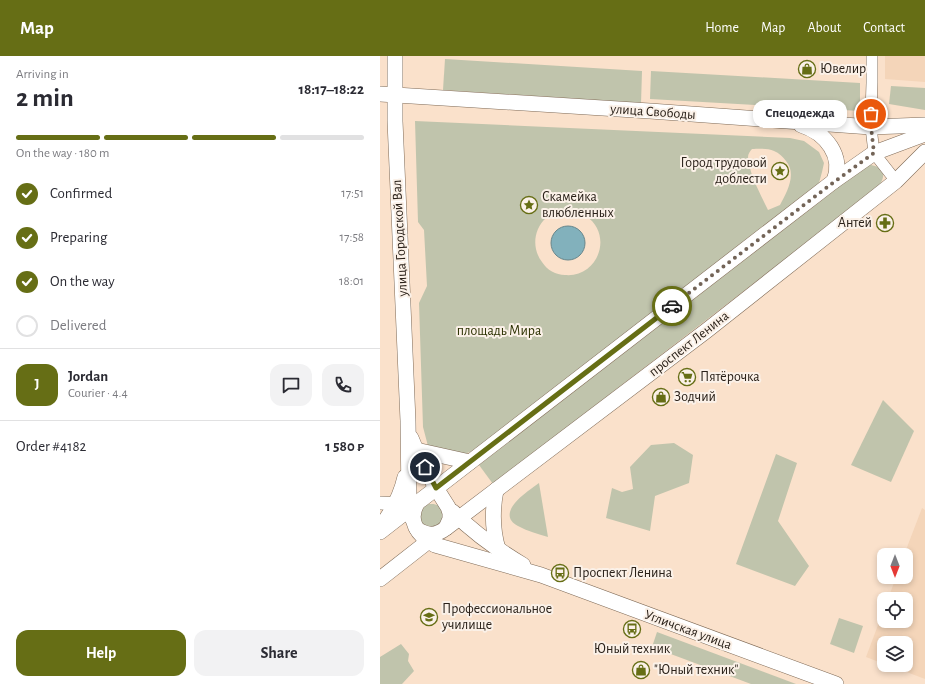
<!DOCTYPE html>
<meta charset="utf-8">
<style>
body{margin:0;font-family:"Alegreya Sans",sans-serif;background:#f2f2f3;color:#2b2b33;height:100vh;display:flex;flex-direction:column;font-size:15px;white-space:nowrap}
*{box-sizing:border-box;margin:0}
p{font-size:13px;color:#7c7c81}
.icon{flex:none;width:22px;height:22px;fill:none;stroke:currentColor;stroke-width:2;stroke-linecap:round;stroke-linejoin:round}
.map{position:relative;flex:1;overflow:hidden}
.drawer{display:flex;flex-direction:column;background:#fff;width:380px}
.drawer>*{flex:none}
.needle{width:26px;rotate:180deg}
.buttons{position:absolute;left:497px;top:492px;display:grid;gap:8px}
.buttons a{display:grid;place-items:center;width:36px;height:36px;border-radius:8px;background:#fff;box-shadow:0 2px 6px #0003;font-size:20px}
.pin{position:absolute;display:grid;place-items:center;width:34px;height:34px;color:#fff;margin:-17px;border:2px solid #fff;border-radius:50%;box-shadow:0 1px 4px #0007}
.courier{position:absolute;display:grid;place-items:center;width:40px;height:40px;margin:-20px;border:3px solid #666e15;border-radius:50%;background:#fff;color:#222;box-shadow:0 1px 5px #0007}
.bubble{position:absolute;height:28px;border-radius:12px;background:#fff;box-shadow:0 2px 6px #0003;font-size:13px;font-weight:700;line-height:28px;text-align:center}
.summary em{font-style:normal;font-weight:700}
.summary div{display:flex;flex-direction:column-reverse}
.summary{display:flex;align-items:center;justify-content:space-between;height:68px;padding:0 16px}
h1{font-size:26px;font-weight:700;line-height:30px}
.bar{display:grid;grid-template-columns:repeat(4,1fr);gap:6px 4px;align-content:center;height:48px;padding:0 16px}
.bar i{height:5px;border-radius:3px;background:#e1e1e2}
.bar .active{background:#666e15}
.bar p{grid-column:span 4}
.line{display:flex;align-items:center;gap:10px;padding:0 16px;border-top:1px solid #e1e1e2}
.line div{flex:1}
.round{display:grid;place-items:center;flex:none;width:42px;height:42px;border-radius:12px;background:#f2f2f3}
ol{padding:0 16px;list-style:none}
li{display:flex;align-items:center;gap:12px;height:44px}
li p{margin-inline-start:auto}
li .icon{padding:4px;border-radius:50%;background:#666e15;color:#fff;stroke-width:4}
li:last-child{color:#7c7c81}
li i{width:22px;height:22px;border:2px solid #e1e1e2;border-radius:50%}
.primary-button{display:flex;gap:8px;margin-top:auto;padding:8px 16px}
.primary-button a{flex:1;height:46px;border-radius:12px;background:#666e15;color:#fff;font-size:16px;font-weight:700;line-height:46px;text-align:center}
.primary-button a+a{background:#f2f2f3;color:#2b2b33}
header{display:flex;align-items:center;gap:24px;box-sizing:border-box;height:56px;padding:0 20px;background:#666e15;color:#fff}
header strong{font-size:19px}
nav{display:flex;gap:22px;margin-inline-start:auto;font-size:14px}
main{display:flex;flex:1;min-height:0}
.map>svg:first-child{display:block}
.built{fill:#f4d5b9}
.green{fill:#c0c4ac;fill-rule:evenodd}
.water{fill:#82b1bc;stroke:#68868b}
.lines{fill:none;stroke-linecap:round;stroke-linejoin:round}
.minor-casing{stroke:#7f6a56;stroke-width:12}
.tertiary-casing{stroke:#7f6a56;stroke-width:14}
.secondary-casing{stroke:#7f6a56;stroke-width:16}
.minor{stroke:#fff;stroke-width:11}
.tertiary{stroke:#fff;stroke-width:13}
.secondary{stroke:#fff;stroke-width:15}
.done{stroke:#736457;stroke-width:4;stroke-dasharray:0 7.2}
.route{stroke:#666e15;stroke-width:5}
.labels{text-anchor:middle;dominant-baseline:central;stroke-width:4;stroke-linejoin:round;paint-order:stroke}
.poi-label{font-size:14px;fill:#2a2119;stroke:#fbf1e8;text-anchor:start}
.street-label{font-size:14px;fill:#2a2119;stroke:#fbf1e8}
.park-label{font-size:14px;fill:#2d3203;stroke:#fbf1e8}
</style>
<header>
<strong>Map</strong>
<nav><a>Home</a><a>Map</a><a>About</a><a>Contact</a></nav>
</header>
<main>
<section class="drawer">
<div class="summary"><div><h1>2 min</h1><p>Arriving in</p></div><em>18:17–18:22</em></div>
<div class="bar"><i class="active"></i><i class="active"></i><i class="active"></i><i></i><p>On the way · 180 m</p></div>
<ol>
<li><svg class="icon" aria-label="check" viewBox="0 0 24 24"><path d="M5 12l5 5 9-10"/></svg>Confirmed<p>17:51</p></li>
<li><svg class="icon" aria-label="check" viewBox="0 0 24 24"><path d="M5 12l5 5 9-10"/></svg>Preparing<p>17:58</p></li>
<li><svg class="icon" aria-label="check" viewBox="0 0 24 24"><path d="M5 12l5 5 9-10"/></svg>On the way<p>18:01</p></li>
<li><i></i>Delivered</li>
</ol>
<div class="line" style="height:72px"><b class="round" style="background:#666e15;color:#fff">J</b><div><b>Jordan</b><p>Courier · 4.4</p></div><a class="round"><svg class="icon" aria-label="chat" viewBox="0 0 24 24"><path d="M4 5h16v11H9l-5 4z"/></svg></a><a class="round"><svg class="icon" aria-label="phone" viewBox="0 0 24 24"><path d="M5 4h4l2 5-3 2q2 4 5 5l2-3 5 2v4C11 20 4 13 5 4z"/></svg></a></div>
<div class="line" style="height:52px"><div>Order #4182</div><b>1 580 ₽</b></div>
<div class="primary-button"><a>Help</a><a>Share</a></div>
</section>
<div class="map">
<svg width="545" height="628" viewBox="0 0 545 628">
<rect width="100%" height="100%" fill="#fae1cb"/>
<g class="built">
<polygon points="505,0 545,0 545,26 505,23"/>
<polygon points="542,452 545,454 545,623 508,609 526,609 526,587 504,587 504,608 486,601 504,553 504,565 526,565 526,543 508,543 516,521 526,521 526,499 524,499"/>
</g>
<g class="green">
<polygon points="65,3 262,15 261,47 63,34"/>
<polygon points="271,15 480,27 480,55 270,43"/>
<polygon points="511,30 545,32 545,54 509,48"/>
<path d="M35,65L410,82L424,85L439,96L444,107L442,116L439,127L93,395L81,399L48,390L43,371L39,247L47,230L44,174L38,166ZM372,93C378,93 388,92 394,95C399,97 403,101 406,105C417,118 407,136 400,149L388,154C381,139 369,118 368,101C368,98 370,95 372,93ZM186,154C193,155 200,156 206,160C234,179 218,222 185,219C176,219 167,214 162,206C152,193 153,174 166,162C172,157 179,156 186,154Z"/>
<path d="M491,109C508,112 505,124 495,134L113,428L99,409L486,110Z"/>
<polygon points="503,344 534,375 511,426 471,409"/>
<polygon points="294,387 313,399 309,427 275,440 270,475 226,462 232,432 242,436 253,433 250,411 271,389"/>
<polygon points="396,398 417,407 398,465 429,510 415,530 356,508"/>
<path d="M159,427L168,481C158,478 147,475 138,470C114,457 148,435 159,427Z"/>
<path d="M49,448C61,447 62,453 64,463L54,473L42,469L39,457L45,450Z"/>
<polygon points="459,562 483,570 474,597 450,588"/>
<polygon points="277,576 416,628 371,628 272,591"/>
<polygon points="21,588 29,598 28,605 34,615 22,628 0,628 0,601"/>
</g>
<circle class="water" cx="188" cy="187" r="17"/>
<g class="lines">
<g class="minor-casing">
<polyline id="minor" points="492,0 492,27 491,58 491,71 494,97 516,125"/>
</g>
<g class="tertiary-casing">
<polyline id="tertiary" points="0,447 25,448"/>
</g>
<g class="secondary-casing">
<g id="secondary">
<polyline points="15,0 15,65 28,365 29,443 32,462"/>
<polyline points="0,38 270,55 491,71 545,69"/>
<path d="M421,69C446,77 464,100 454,125"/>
<polyline points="31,382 36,394 56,432 68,451 70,457 70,463 66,472"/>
<polyline points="36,394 90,406"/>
<path d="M116,434C112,455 112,473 118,493"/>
<polyline points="41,444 454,125 494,97 545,78"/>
<path d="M38,446C26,464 38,480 55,489L161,519L456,628"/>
<path d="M73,456C93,476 118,494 143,509"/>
<path d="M1,470C12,456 21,439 25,421"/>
<path d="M37,473C47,480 56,480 66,472L326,275L516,125L545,96"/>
<polyline points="0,476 36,448"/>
<polyline points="0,523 55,480"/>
</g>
</g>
<use href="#minor" class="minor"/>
<use href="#tertiary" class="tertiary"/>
<use href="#secondary" class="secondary"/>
</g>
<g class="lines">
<polyline class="done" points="292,250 454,126 494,97 491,71 491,58"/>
<polyline class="route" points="45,411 56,432 292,250"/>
</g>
<defs>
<g id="shop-ring" transform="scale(0.9)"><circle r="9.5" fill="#fbf1e8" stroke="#666e15" stroke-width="1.5"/><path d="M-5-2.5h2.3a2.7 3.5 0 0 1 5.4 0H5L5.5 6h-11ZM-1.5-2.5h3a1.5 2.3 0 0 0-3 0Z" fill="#666e15"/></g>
<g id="sight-ring" transform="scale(0.9)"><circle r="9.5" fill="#fbf1e8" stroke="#666e15" stroke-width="1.5"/><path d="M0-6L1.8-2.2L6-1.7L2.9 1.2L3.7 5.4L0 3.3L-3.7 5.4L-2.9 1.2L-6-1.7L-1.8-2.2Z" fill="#666e15"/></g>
<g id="pharmacy-ring" transform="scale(0.9)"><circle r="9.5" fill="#fbf1e8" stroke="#666e15" stroke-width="1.5"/><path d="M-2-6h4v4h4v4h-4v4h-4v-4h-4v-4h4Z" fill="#666e15"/></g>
<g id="supermarket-ring" transform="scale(0.9)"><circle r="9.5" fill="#fbf1e8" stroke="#666e15" stroke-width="1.5"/><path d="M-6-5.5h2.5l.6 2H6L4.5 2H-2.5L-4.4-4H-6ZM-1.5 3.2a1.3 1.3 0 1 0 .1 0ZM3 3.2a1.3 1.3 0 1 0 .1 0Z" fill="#666e15"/></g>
<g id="bus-ring" transform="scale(0.9)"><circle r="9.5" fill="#fbf1e8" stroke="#666e15" stroke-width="1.5"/><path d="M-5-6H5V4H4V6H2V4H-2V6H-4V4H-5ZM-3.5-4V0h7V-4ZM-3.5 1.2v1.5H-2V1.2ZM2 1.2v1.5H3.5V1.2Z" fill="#666e15"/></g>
<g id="university-ring" transform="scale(0.9)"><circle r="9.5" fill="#fbf1e8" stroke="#666e15" stroke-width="1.5"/><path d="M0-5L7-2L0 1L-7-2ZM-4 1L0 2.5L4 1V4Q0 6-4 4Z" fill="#666e15"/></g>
</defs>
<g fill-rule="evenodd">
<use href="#shop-ring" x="427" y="13"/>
<use href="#sight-ring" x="400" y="115"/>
<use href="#sight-ring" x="149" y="149"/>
<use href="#pharmacy-ring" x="505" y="167"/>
<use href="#supermarket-ring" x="307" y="321"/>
<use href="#shop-ring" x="281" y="341"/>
<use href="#bus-ring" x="180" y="517"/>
<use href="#university-ring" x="49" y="561"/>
<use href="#bus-ring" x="252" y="573"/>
<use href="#shop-ring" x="261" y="614"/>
</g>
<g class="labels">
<g class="poi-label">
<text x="440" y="13">Ювелир</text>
<text x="387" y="107" text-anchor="end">Город трудовой<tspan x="387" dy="16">доблести</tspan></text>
<text x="162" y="141">Скамейка<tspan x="162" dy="16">влюбленных</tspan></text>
<text x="492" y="167" text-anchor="end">Антей</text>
<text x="320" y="321">Пятёрочка</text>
<text x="294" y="341">Зодчий</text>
<text x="193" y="517">Проспект Ленина</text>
<text x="62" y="553">Профессиональное<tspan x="62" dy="16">училище</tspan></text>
<text x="252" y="593" text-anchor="middle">Юный техник</text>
<text x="274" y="614">"Юный техник"</text>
</g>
<g class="street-label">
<text transform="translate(273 56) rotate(4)">улица Свободы</text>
<text transform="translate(20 182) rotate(-93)">улица Городской Вал</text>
<text transform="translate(309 288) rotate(-38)">проспект Ленина</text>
<text transform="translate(308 574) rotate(20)">Угличская улица</text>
</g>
<g class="park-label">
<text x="119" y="275">площадь Мира</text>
</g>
</g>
</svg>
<div class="buttons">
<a><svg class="needle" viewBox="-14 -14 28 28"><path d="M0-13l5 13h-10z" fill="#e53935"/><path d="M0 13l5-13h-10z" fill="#7c7c81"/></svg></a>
<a><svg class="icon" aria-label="locate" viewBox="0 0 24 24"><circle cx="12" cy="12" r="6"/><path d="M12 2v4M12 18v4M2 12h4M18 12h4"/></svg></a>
<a><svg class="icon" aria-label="layers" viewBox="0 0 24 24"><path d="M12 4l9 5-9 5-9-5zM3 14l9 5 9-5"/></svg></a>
</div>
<div class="pin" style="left:491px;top:58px;background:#ea580c"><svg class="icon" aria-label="bag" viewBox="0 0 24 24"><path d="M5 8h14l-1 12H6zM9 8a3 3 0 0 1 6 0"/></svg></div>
<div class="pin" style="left:45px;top:411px;background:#1f2937"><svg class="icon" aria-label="home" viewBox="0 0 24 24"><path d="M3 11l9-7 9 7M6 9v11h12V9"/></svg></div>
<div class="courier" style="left:292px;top:250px"><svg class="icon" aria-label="car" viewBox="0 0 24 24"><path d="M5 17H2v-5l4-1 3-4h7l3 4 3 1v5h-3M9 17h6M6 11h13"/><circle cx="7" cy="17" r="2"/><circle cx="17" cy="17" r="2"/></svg></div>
<div class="bubble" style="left:373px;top:44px;width:94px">Спецодежда</div>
</div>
</main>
